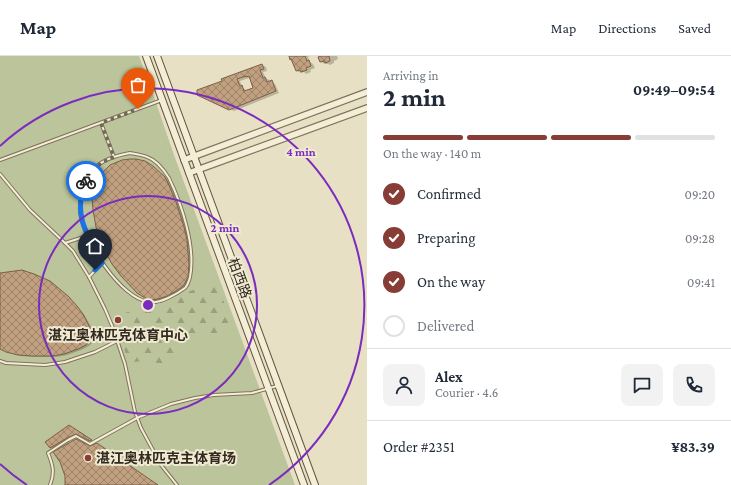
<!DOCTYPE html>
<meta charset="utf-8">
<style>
body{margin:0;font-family:"Crimson Pro","Noto Sans SC",serif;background:#f2f2f3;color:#1f2937;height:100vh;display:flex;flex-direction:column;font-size:15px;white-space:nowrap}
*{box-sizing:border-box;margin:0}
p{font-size:13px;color:#747a83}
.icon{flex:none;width:22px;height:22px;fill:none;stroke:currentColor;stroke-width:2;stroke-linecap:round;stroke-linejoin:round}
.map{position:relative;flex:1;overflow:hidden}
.panel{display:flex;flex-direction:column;background:#fff;width:364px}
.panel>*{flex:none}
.pin{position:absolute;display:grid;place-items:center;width:34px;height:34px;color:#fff;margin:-41px -17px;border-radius:50% 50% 50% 0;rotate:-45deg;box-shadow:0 0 4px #0007}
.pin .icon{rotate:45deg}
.courier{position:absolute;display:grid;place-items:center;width:40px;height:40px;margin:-20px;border:3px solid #1a73e8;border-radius:50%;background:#fff;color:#222;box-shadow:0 1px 5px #0007}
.head em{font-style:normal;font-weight:700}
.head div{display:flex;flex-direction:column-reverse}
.head{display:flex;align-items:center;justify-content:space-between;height:68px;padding:0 16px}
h1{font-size:26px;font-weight:700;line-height:30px}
.bar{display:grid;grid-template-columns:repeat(4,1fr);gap:6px 4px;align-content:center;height:48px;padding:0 16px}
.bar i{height:5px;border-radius:3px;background:#e0e1e3}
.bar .active{background:#873c35}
.bar p{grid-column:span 4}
.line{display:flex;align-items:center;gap:10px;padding:0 16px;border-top:1px solid #e0e1e3}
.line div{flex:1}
.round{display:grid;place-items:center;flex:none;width:42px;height:42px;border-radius:8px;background:#f2f2f3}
ol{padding:0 16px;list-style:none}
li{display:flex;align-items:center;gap:12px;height:44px}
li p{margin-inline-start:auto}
li .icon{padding:4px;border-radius:50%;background:#873c35;color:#fff;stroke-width:4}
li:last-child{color:#747a83}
li i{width:22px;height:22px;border:2px solid #e0e1e3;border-radius:50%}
header{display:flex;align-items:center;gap:24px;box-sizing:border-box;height:56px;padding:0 20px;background:#fff;border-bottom:1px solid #e0e1e3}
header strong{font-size:19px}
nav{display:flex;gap:22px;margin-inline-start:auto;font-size:14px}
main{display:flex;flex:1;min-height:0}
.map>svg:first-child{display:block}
.green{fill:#bbc49a}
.forest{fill:url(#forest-firs)}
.shadow{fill:#0003;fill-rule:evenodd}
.building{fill:url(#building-cross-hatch);stroke:#7c6046;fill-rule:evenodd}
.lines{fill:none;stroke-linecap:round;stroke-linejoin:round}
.service-casing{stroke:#80735d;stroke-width:4}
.tertiary-casing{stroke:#80735d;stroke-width:8}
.secondary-casing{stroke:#625440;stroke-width:8}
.service{stroke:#f4eed6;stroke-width:2}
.tertiary{stroke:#f4eed6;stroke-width:5.5}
.secondary{stroke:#f4eed6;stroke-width:6}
.done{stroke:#726a59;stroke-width:4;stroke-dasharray:0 7.2}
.route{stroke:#1a73e8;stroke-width:5}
.ring{fill:none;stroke:#7b2cbf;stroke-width:2}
.poi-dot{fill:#873c35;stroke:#f0ead3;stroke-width:1.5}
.labels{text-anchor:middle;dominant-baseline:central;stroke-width:4;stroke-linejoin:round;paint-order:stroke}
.street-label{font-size:14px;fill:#322a1f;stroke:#f0ead3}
.poi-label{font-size:14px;font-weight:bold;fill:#322a1f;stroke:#f0ead3}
.centre{fill:#7b2cbf;stroke:#f0ead3;stroke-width:2}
.ring-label{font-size:12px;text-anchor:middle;font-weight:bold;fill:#7b2cbf;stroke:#f0ead3;stroke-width:4;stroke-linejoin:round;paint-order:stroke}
</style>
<header>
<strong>Map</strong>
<nav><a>Map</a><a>Directions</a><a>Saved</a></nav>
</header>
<main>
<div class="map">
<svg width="367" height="429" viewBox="0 0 367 429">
<defs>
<pattern id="forest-firs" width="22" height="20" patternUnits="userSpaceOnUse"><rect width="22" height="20" fill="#bbc49a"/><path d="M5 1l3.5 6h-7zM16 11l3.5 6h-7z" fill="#999f7d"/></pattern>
<pattern id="building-cross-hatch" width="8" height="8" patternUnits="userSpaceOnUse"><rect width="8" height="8" fill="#c1a07f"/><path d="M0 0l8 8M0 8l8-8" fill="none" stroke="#9d8367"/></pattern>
</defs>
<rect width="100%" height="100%" fill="#e8e0c4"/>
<polygon class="green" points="0,0 139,0 150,29 174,99 295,429 0,429"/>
<path class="forest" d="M217,226L234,275C219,284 203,277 191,284C179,291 177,307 160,309C155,310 150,307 145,306C140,305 135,306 129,307L113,261Z"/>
<g class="shadow">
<polygon points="290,0 310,0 308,1 310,6 313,8 315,12 310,14 311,16 306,18 304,16 301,17 297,15"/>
<polygon points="319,0 337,0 338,3 334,5 334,7 330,9 328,8 325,8 321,6"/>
<path d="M262,9L266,11L267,15L263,16L266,22L269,24L270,26H272L275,28L279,37L234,55L202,40ZM249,22L251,23L254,32L246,35L245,33L242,31L240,25Z"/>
<polygon points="156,113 168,124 171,129 179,148 187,173 191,199 191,211 187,231 166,243 157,245 149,243"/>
<polygon points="0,218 53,228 71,243 85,260 93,274 94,281 93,286 89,290 81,294 67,299 56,301 37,301 21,300 10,297 0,292"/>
<polygon points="70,371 94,386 81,379 79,379 70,383 54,393 51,392 47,386"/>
</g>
<g class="building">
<polygon points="289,0 305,0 307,5 309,4 311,10 306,12 307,14 301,16 300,14 296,15 291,3 290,4"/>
<polygon points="320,0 329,0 330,5 325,7 324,5 320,6 318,1"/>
<path d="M262,8L264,13L260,14L263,22L265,21L267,26L272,24L276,35L229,54L197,39V34L222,25L221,23ZM246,20V21L249,20L253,32L244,35L242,29L240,30L237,23Z"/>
<polygon points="130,103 136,103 145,105 153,110 165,121 168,127 176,146 184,171 187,184 189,209 188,221 185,227 183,230 176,235 167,240 158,243 149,244 145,242 137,237 121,220 112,208 104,194 96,171 93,154 92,142 94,130 100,119 110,109 122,104"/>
<polygon points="22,214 34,218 50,225 68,240 77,250 83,258 90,272 91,279 90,284 86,289 78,293 64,298 52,300 33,300 18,299 6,296 0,293 0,217"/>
<polygon points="69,369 92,384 90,385 76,378 67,382 50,392 45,386"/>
<polygon points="76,383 90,390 97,387 158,429 65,429 65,420 60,406 53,396"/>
</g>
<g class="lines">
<g class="service-casing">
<g id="service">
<polyline points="101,67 114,101"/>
<path d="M130,97C141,99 150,100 158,108C162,112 166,117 169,122C182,149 196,191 190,221C189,225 188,229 185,232C177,238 160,248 149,246C120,242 83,184 80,156C79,141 84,123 95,112C103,103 119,99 130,97Z"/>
<polyline points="0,104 162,44"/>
<polyline points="0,118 30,154 65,187 73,195 89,221 105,253 113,272 125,308 135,356 141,372 161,409 177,429"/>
<polyline points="65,187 87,180"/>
<polyline points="89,221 102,207"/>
<polyline points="0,305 6,307 45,309 65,306 95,296 117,285"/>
<path d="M50,429C55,417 53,409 48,397L68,384L76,380L90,388L137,362L171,348L195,342L214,339L252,337L277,330"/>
</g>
</g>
<g class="tertiary-casing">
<g id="tertiary">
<polyline points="184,104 367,36"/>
<polyline points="189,117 367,52"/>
</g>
</g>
<g class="secondary-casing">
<g id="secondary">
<polyline points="146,0 304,429"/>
<polyline points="157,0 315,429"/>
</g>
</g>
<use href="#service" class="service"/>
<use href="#tertiary" class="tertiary"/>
<use href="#secondary" class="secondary"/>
</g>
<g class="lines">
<path class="done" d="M86,125C92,112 101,106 114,101L101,67L138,53"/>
<path class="route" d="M86,125C72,157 87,179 102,207L95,214"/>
</g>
<g class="ring">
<circle cx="148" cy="249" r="109"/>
<path d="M27 429A217 217 0 0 1 0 408M0 90A217 217 0 1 1 269 429"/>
</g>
<g class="poi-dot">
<circle cx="118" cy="264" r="4"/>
<circle cx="88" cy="402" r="4"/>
</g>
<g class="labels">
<g class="street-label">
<text transform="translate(240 222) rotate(70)">柏西路</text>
</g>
<g class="poi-label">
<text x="118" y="279">湛江奥林匹克体育中心</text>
<text x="96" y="402" text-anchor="start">湛江奥林匹克主体育场</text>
</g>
</g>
<circle cx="148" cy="249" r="6" class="centre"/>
<g class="ring-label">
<text x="301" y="100">4 min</text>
<text x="225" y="176">2 min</text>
</g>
</svg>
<div class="pin" style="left:138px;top:53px;background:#ea580c"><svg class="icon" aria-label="bag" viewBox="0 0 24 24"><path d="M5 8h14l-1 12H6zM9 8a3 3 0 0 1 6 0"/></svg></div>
<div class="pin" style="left:95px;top:214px;background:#1f2937"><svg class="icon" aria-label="home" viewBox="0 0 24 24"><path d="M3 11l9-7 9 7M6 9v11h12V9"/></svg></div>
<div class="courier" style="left:86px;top:125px"><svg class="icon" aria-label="bike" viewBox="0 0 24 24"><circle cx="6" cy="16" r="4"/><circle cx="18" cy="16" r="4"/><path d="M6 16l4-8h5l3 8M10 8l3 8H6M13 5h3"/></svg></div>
</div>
<section class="panel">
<div class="head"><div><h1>2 min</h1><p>Arriving in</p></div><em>09:49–09:54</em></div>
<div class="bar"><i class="active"></i><i class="active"></i><i class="active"></i><i></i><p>On the way · 140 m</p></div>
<ol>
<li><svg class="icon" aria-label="check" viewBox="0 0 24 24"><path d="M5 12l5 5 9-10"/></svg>Confirmed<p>09:20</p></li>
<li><svg class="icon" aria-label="check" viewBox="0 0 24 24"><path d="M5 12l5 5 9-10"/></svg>Preparing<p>09:28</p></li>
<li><svg class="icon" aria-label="check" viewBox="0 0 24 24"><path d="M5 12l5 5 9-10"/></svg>On the way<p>09:41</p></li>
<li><i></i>Delivered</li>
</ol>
<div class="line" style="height:72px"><a class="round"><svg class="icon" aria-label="person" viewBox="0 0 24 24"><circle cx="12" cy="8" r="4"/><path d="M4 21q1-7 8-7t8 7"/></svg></a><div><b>Alex</b><p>Courier · 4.6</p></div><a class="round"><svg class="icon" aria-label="chat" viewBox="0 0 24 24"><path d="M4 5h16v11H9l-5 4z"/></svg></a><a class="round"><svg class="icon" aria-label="phone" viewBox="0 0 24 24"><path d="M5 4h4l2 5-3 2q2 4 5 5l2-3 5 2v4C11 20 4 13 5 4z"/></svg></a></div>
<div class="line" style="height:52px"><div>Order #2351</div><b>¥83.39</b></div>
</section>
</main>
